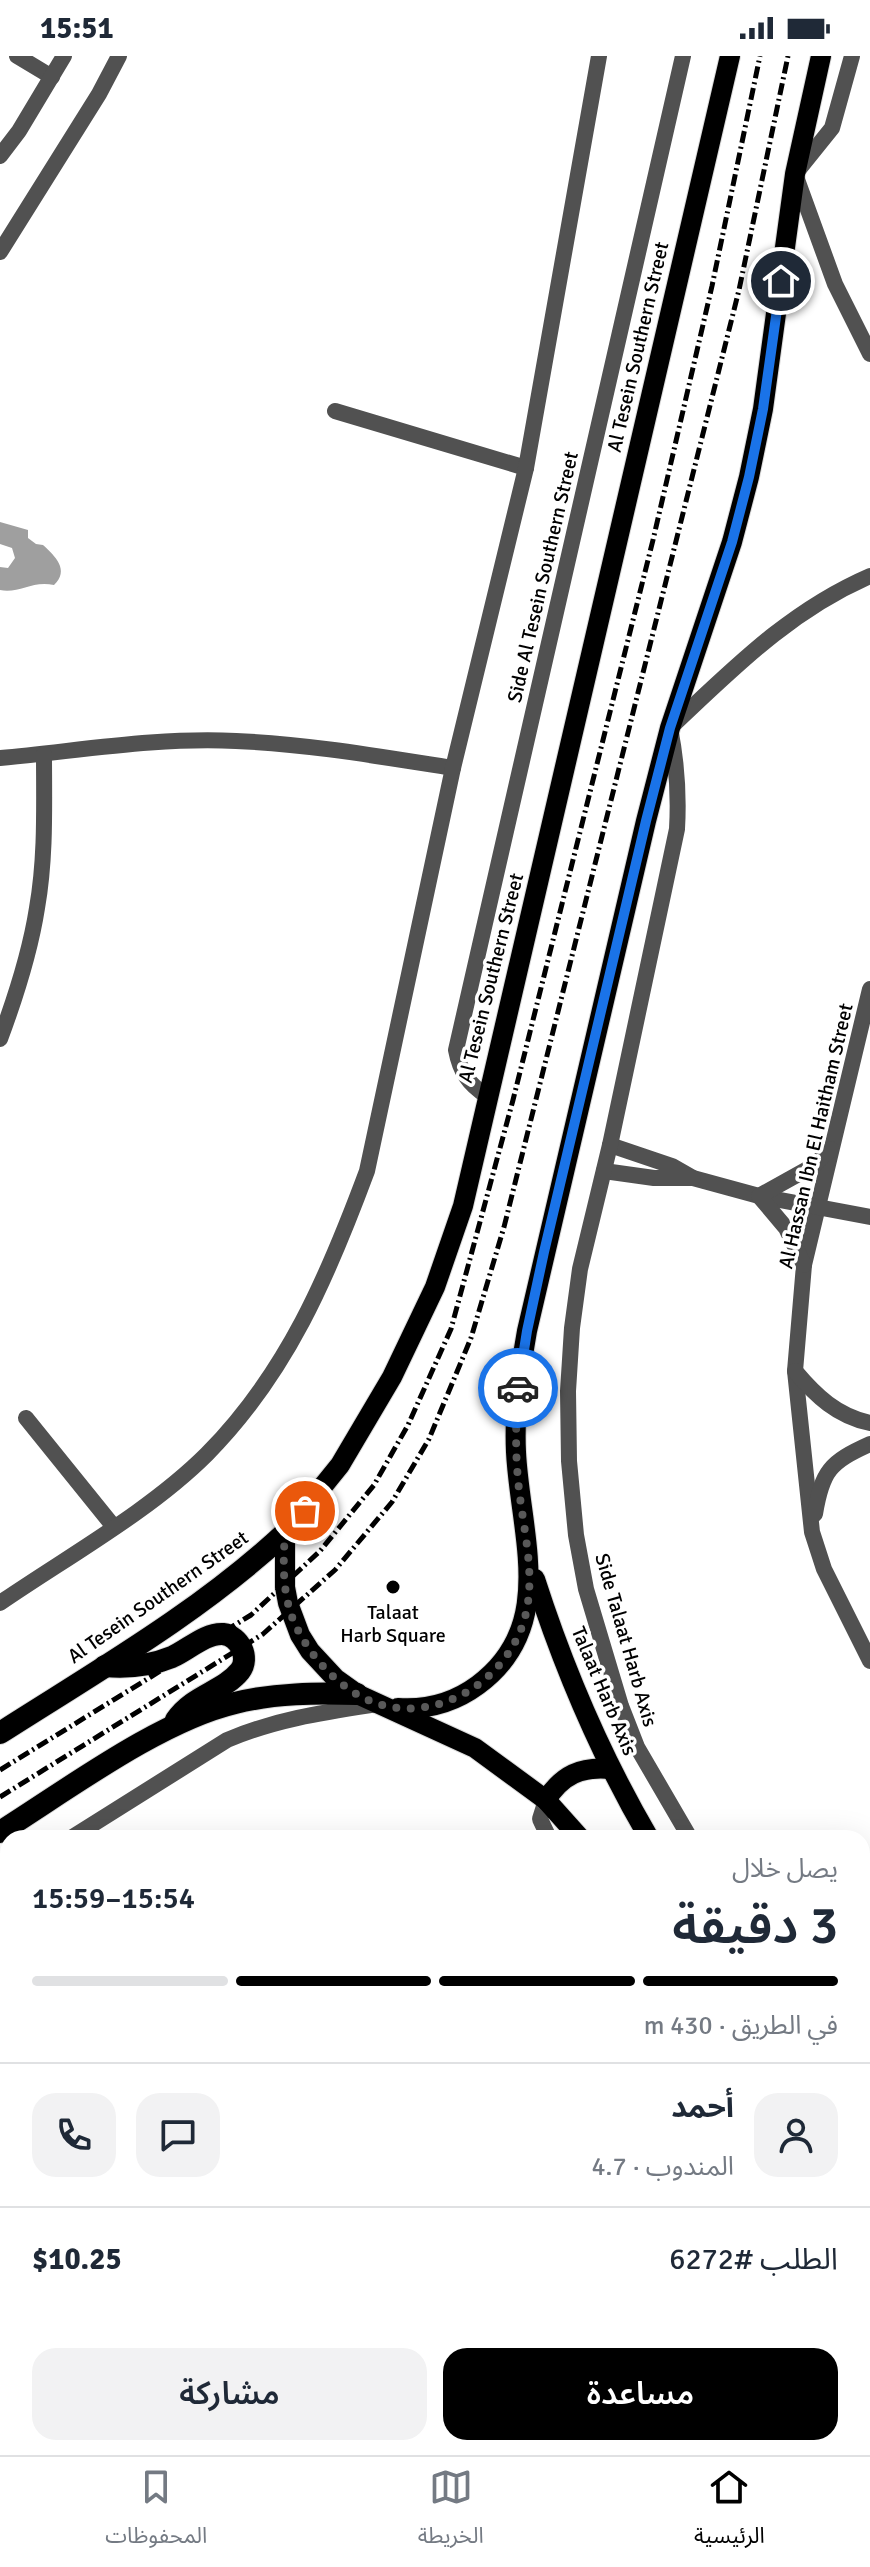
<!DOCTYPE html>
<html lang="ar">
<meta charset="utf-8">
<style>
body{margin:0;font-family:Signika,"Noto Sans Arabic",sans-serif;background:#f2f2f3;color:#1f2937;direction:rtl;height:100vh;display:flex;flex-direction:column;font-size:30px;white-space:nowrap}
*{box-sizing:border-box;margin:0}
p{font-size:26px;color:#747a83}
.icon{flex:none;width:44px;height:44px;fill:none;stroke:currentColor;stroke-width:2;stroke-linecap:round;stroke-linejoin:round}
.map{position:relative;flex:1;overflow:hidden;direction:ltr}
.side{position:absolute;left:0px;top:1774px;width:870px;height:626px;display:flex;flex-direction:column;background:#fff;border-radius:24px 24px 0 0;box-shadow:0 8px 32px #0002;direction:rtl}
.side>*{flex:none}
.pin{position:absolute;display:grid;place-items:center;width:68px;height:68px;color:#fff;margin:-34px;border:4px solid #fff;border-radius:50%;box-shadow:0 2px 8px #0007}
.courier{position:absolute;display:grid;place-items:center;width:80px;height:80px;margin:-40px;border:6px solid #1a73e8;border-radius:50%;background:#fff;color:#222;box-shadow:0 2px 10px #0007}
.overview em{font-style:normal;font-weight:600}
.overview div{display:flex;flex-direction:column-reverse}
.overview{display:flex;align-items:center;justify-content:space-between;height:136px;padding:0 32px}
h1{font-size:52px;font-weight:600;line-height:60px}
.bar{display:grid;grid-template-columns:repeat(4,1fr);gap:12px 8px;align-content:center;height:96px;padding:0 32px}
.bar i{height:10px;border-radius:6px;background:#e0e1e3}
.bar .active{background:#000}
.bar p{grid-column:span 4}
.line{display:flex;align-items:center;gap:20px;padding:0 32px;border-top:2px solid #e0e1e3}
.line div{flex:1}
.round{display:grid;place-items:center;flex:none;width:84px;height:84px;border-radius:24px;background:#f2f2f3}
.action{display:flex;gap:16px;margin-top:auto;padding:16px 32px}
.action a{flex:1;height:92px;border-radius:24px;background:#000;color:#fff;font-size:32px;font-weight:600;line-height:92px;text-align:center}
.action a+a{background:#f2f2f3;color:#1f2937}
.status{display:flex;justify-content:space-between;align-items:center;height:56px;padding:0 40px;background:#fff;direction:ltr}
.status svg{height:22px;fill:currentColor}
.menu{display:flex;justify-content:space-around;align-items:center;height:112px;border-top:2px solid #e0e1e3;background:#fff;font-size:22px;color:#747a83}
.menu a{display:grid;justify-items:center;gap:4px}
.menu .active{color:#000}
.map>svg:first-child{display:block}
.water{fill:#9f9f9f}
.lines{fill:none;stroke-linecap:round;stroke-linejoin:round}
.primary-casing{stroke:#dbdbdb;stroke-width:22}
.trunk-casing{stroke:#dbdbdb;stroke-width:24}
.minor{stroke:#515151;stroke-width:16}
.tertiary{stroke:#515151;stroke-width:16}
.primary{stroke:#000;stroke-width:20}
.trunk{stroke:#000;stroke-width:22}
.rail{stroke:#000;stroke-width:5;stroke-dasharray:12 4 2 4;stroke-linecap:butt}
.done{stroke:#595959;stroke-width:8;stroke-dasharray:0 14.4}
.route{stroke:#1a73e8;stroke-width:10}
.poi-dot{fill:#000;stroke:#fff;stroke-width:3}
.labels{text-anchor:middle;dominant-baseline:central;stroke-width:7;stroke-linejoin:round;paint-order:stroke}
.street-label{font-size:20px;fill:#000;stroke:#fff}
.poi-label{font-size:20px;fill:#000;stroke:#fff}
</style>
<div class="status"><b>15:51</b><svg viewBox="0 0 49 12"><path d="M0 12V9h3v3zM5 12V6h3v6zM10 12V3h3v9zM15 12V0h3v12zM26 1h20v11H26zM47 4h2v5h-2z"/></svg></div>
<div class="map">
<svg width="870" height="2399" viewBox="0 0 870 2399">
<rect width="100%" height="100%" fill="#fff"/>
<path class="water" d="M0,466L28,474V482L36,488L43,489C55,500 70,514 54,529C32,524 19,538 0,534V511L8,512L15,502L12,492L0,488Z"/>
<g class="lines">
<g class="primary-casing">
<g id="primary">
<path d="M535,1523C564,1613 601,1700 649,1782"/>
<path d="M398,1652C427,1654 455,1646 478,1629C558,1570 520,1478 516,1396C514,1355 520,1315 527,1275L646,765L670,672L732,486L749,421L763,353L795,118L821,0"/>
<path d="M546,1744C562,1719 581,1710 611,1713"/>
<polyline points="580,1782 546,1744 475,1692 357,1638 336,1623 310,1595 300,1579 288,1547 285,1531 285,1477 340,1409 392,1321 435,1231 463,1150 730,0"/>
<polyline points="862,2118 870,2131"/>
<polyline points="862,2217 870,2229"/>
</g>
</g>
<g class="trunk-casing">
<g id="trunk">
<path d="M105,1610C129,1612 150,1610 172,1601C188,1594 205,1577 223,1578C240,1580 250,1602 240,1615C223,1636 193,1639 176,1664"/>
<path d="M0,1677C97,1615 200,1556 285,1477"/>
<path d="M0,1776C67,1734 159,1665 235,1647C275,1637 316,1637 357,1638"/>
</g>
</g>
<g class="minor">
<polyline points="0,196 99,38 119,0"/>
<polyline points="335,355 526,412"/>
<path d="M0,702C78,695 157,681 236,685C309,688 382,701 453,712"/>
<polyline points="870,933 804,1209 795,1315 812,1476 824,1513 870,1605"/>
<path d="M0,983C16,940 30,897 37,852C46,801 44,749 44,698"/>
<polyline points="610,1089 672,1110 693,1122 759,1140 870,1161"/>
<polyline points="604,1115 654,1122 693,1122"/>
<polyline points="804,1209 786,1172 759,1140 813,1110 831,1093"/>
<path d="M795,1315C816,1340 837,1360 870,1367"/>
<polyline points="26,1362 114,1471"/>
<path d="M815,1458C822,1415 830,1406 870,1388"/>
<path d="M0,1547C67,1501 150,1455 207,1398C287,1317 328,1220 367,1115L453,712L526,412L599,0"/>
<polyline points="0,2079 8,2074"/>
<polyline points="0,2100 8,2095"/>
<polyline points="0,2131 8,2158"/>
<polyline points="0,2199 8,2211"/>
<polyline points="0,2328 8,2323"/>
<polyline points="124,2392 129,2399"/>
<polyline points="150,2392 155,2399"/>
<polyline points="411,2392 420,2399"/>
<polyline points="384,2399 392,2392"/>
<polyline points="566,2399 586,2392"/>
</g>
<g class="tertiary">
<polyline points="17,0 52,21"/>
<polyline points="852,0 832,72 795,118 835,228 870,298"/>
<polyline points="0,100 19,75 64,0"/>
<path d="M487,1040C468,1028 460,1015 456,994L683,0"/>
<polyline points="546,1744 540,1763 549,1782"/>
<path d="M71,1782L227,1684C276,1663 326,1656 378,1648"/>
<path d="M690,1782L637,1691L621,1650L586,1533L576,1479L569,1405L568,1335L572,1272L580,1213L610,1089L677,773C679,738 677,707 670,672C733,613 789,555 870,520"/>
<polyline points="0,1828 8,1823"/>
<polyline points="862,1962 870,1957"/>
<polyline points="862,2001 870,1993"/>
<polyline points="862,2057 870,2070"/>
<polyline points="862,2278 870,2290"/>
</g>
<use href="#primary" class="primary"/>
<use href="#trunk" class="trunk"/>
<g class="rail">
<polyline points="0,1714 251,1559 320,1495 374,1429 408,1369 451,1273 513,1044 653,484 712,230 760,0"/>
<polyline points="0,1741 263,1578 335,1514 392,1446 429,1383 471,1282 504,1171 739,234 788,0"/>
</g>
</g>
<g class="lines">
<path class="done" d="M305,1455L285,1477C283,1507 282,1537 294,1566C311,1604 348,1644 391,1651C444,1660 498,1626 519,1578C541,1529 522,1474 518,1423C515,1392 516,1362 518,1332"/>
<polyline class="route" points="518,1332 527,1275 544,1196 646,765 670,672 732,486 749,421 763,353 781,225"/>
</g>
<circle class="poi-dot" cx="393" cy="1531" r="8"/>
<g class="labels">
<g class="street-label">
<text transform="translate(638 291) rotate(-77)">Al Tesein Southern Street</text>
<text transform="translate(543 521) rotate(-77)">Side Al Tesein Southern Street</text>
<text transform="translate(491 922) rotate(-76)">Al Tesein Southern Street</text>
<text transform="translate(816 1080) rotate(-77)">Al Hassan Ibn El Haitham Street</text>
<text transform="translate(158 1541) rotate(-35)">Al Tesein Southern Street</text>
<text transform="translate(626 1584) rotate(74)">Side Talaat Harb Axis</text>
<text transform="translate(604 1635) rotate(67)">Talaat Harb Axis</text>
</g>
<g class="poi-label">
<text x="393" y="1556">Talaat<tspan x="393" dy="23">Harb Square</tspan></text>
</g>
</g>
</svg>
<div class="pin" style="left:305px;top:1455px;background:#ea580c"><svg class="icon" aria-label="bag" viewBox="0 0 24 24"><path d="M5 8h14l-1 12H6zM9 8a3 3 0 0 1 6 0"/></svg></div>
<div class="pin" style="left:781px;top:225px;background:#1f2937"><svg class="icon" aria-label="home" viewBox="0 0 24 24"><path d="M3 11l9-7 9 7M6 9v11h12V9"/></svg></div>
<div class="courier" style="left:518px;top:1332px"><svg class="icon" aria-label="car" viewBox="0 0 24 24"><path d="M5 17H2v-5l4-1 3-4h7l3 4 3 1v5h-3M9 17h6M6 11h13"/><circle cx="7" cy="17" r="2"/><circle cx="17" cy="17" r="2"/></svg></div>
<section class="side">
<div class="overview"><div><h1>3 دقيقة</h1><p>يصل خلال</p></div><em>15:54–15:59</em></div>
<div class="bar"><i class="active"></i><i class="active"></i><i class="active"></i><i></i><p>في الطريق · 430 m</p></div>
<div class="line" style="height:144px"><a class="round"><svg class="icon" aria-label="person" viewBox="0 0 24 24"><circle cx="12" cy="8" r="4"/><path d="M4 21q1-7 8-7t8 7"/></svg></a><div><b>أحمد</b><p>المندوب · 4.7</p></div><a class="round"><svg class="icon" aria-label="chat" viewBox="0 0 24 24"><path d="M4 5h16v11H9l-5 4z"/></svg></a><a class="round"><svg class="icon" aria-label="phone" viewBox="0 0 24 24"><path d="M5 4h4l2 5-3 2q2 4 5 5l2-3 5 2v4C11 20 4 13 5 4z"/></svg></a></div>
<div class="line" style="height:104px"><div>الطلب #6272</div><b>$10.25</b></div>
<div class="action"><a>مساعدة</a><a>مشاركة</a></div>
</section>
</div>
<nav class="menu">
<a class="active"><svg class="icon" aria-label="home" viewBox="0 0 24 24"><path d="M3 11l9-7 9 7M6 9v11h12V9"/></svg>الرئيسية</a>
<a><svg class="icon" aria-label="map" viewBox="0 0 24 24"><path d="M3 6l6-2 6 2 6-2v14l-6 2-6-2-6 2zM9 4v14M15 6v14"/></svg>الخريطة</a>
<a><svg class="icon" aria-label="saved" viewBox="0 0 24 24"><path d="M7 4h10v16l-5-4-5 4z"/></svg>المحفوظات</a>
</nav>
